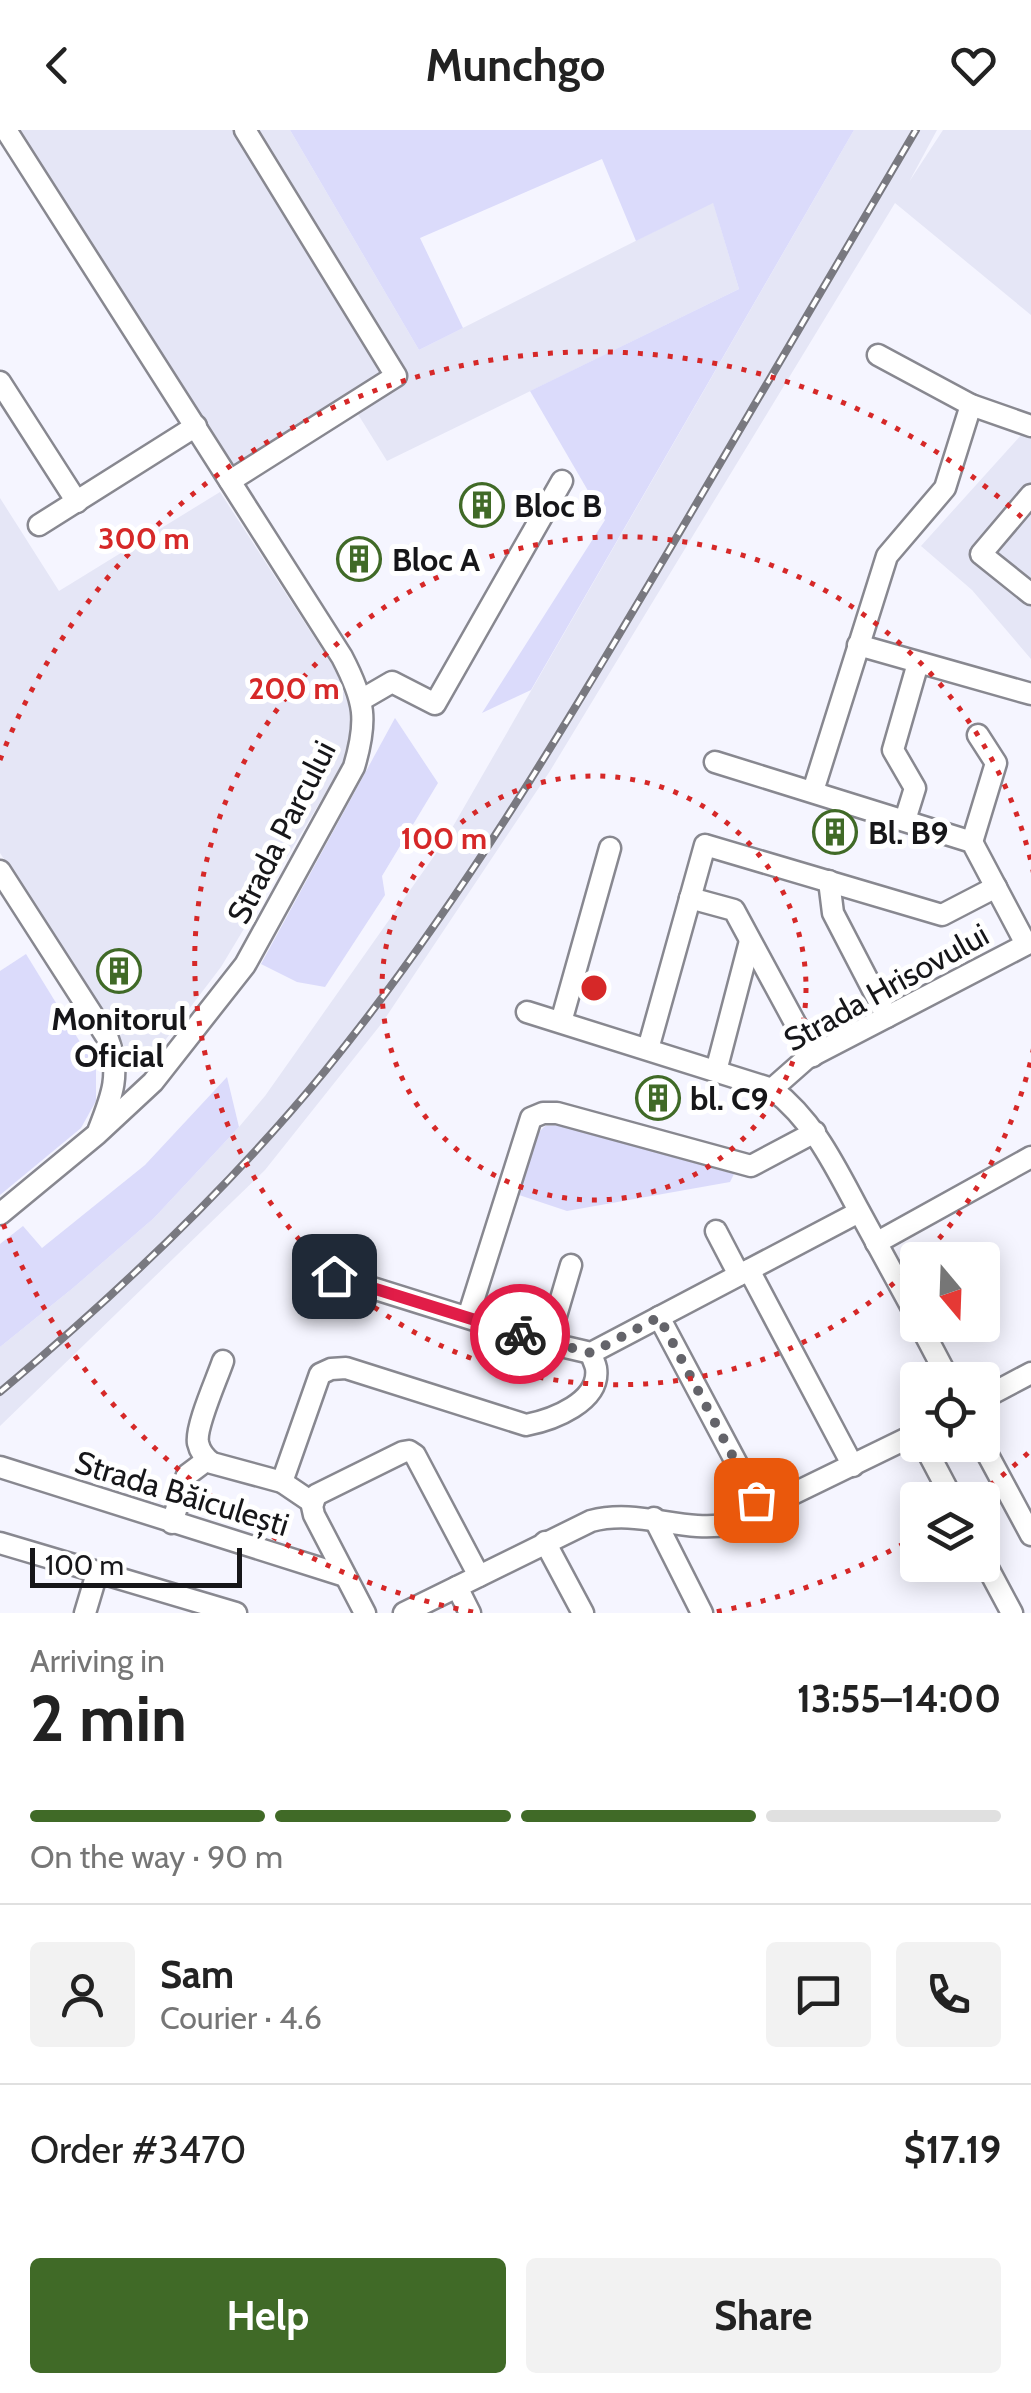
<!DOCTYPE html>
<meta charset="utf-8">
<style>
body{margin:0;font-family:Cabin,sans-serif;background:#f2f2f2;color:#222;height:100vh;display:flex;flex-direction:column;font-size:38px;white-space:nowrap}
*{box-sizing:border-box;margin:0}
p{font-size:32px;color:#767676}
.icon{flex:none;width:55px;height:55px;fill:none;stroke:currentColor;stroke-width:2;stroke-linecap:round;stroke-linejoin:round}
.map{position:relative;height:1483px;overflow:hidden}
.panel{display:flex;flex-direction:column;background:#fff;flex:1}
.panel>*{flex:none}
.needle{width:65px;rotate:161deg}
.buttons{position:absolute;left:900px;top:1112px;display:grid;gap:20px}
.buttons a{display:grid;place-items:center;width:100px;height:100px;border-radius:10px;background:#fff;box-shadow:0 5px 25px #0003;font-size:50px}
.scale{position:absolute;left:30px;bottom:25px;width:212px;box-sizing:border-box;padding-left:10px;border:5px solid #161619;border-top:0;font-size:28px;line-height:35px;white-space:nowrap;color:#161619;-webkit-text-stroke:8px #fff;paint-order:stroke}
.pin{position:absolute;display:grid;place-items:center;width:85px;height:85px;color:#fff;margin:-42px;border-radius:20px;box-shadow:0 5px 15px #0006}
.courier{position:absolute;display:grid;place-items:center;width:100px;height:100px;margin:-50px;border:8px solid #e11d48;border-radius:50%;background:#fff;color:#222;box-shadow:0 2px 12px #0007}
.overview em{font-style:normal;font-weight:700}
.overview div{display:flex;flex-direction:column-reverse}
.overview{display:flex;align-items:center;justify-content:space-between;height:170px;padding:0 30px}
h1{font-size:65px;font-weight:700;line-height:75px}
.bar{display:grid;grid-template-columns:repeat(4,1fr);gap:15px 10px;align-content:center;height:120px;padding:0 30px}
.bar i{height:12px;border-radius:8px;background:#e0e0e0}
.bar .selected{background:#406a27}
.bar p{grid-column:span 4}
.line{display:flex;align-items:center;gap:25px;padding:0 30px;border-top:2px solid #e0e0e0}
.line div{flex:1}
.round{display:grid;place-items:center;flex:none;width:105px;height:105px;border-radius:10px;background:#f2f2f2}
.cta{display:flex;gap:20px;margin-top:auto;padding:20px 30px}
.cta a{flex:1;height:115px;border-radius:10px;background:#406a27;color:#fff;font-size:40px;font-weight:700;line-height:115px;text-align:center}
.cta a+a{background:#f2f2f2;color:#222}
header{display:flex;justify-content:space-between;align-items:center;height:130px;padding:0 30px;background:#fff;font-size:45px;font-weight:700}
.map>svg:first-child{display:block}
.built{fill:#e5e6f6}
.green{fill:#dbdbfb}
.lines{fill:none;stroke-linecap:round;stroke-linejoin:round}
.minor-casing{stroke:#888890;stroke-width:25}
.minor{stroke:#fff;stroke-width:20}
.rail-casing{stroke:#797980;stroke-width:8}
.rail{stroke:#fff;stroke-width:4;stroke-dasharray:11;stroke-linecap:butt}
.done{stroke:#64646a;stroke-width:10;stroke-dasharray:0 18}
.route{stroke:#e11d48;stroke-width:12}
.ring{fill:none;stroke:#d62828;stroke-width:5;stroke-dasharray:5 10}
.labels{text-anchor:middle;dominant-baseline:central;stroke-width:10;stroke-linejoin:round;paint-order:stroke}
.poi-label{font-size:32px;font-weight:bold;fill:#161619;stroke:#fff;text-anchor:start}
.street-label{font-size:32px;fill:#161619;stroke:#fff}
.centre{fill:#d62828;stroke:#fff;stroke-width:5}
.ring-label{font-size:30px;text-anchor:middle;font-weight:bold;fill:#d62828;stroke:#fff;stroke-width:10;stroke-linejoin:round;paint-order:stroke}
</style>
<header><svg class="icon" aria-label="back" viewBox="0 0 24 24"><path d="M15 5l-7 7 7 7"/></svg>Munchgo<svg class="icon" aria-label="heart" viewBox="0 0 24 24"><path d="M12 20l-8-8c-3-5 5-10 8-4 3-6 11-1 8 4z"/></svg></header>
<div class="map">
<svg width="1031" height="1483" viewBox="0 0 1031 1483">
<rect width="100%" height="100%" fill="#f5f5ff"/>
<g class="built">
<polygon points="6,0 290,0 419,220 713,72 739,159 387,331 351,273 230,351"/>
<polygon points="854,0 937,0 909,52 943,0 1031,0 1031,185 895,73 550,641 382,893 265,1040 0,1296 0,1217 73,1158 154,1088 239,997 265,966 444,712"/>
<polygon points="1031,294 1031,529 972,460 921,416"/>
<polygon points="220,362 336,541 352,584 352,619 221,837 141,942 0,723 0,368 59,461"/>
</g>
<g class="green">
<polygon points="290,0 854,0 531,560 482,583 605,390 530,261 739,159 713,73 636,111 602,29 420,108 463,198 419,220"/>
<polygon points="395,588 438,653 382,746 385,765 325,857 297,852 261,834"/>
<polygon points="26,824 96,938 96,971 81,998 0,1065 0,841"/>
<polygon points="227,947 239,997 154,1088 73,1158 0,1217 0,1114 23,1096 42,1118 145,1035"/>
<polygon points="558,995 734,1044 730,1052 567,1081 516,1064 535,1006 545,996"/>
</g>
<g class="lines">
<g class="minor-casing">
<g id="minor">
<polyline points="878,225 971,275 1031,296"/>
<polyline points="0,252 77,372"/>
<polyline points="230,351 396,246 245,0"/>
<polyline points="1031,365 981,424 1031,464"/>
<polyline points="39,395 196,296"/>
<polyline points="858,515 1031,564"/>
<polyline points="361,570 392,552 435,574 562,351"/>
<polyline points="715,632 972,712 1026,814"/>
<polyline points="813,661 887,426 945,358 971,275"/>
<polyline points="905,690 915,658 893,620 918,533"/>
<polyline points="972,712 996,633 978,605"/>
<path d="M0,741L108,909C121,944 112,966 99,999"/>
<polyline points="829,751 833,783 887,887"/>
<polyline points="690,768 734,780 813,926"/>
<path d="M527,882L772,959C813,990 834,1034 858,1079C878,1116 898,1153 918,1189"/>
<polyline points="561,892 610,718"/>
<polyline points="648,919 705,715 942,785 996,757"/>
<polyline points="716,941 750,811"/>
<polyline points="772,959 806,929 1031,812"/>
<path d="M0,1084L97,1004L153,952L245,835L354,637C368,590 365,571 342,527L6,0"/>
<polyline points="716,1101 739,1145"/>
<polyline points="876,1113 1031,1027"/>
<polyline points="749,1140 853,1336"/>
<polyline points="334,1146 548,1213 591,1223 859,1082"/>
<polyline points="468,1187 531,988 543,983 557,983 751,1036 815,1002"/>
<polyline points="659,1187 762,1381"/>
<polyline points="920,1195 949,1250"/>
<polyline points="548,1213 571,1135"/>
<path d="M223,1231C217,1249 195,1297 198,1313C200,1322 205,1328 212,1333L282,1352L313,1373"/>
<polyline points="982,1269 1031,1243"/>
<polyline points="982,1314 1031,1405"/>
<polyline points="924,1315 953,1370"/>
<polyline points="0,1337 345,1446"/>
<path d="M282,1352L320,1244L331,1239L346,1238L526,1295C552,1290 601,1272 596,1238C595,1233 592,1228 591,1223"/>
<polyline points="654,1388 702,1483"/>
<polyline points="172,1393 187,1345 207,1330"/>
<polyline points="545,1412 583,1483"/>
<polyline points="0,1413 236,1483"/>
<polyline points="982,1427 1012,1483"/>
<polyline points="457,1457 470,1483"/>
<polyline points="85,1483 97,1443"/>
<polyline points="365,1483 314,1385 312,1376 316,1365 403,1322 409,1321 415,1325 479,1446"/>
<path d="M404,1483L591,1391C640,1378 683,1404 731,1394L918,1303"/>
</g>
</g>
<use href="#minor" class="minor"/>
<g class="rail-casing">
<path id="rail" d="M0,1262C116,1165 229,1058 325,941C456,780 563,600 668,422C751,281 833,141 916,0"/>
</g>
<use href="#rail" class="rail"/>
</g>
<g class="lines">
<polyline class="done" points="520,1204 591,1223 659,1187 756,1370"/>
<polyline class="route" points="334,1146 520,1204"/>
</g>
<g class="ring">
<circle cx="594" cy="858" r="212"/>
<path d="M916 1133A424 424 0 1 1 921 1128"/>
<path d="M1028 1323A636 636 0 0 1 972 1369M917 1406A636 636 0 0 1 715 1482M473 1482A636 636 0 0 1 0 1086M0 630A636 636 0 0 1 1028 393"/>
</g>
<defs>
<g id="building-ring" transform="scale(2.25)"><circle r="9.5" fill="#fff" stroke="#406a27" stroke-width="1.5"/><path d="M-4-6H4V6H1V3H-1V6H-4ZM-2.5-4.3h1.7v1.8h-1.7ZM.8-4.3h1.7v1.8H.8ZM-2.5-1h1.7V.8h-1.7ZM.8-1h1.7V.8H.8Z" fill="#406a27"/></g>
</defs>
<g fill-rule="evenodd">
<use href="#building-ring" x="482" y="375"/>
<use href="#building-ring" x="359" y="429"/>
<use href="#building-ring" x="835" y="702"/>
<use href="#building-ring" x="119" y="841"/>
<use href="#building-ring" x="658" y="968"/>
</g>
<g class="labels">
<g class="poi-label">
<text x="514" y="375">Bloc B</text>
<text x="392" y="429">Bloc A</text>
<text x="868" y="702">Bl. B9</text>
<text x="119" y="888" text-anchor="middle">Monitorul<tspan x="119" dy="37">Oficial</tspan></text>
<text x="690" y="968">bl. C9</text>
</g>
<g class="street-label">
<text transform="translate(281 702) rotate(-63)">Strada Parcului</text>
<text transform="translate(886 857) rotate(-29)">Strada Hrisovului</text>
<text transform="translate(182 1363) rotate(17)">Strada Băiculești</text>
</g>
</g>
<circle cx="594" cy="858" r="15" class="centre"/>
<g class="ring-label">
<text x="144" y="419">300 m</text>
<text x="294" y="569">200 m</text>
<text x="444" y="719">100 m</text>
</g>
</svg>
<div class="buttons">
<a><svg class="needle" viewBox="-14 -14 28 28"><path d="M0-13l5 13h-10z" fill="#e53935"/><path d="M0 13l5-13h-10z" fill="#767676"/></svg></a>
<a><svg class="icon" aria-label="locate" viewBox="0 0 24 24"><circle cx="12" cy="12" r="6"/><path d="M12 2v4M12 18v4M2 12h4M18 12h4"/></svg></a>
<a><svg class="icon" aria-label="layers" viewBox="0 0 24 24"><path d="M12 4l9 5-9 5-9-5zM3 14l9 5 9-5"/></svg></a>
</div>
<div class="scale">100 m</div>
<div class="pin" style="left:756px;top:1370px;background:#ea580c"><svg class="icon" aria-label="bag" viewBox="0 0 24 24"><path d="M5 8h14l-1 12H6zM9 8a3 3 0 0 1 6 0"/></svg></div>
<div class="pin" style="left:334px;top:1146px;background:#1f2937"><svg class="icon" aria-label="home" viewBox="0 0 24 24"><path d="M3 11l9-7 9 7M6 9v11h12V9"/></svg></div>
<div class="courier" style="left:520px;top:1204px"><svg class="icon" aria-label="bike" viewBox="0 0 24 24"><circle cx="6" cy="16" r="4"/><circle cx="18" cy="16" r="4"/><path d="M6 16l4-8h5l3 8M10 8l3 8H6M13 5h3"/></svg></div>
</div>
<section class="panel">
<div class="overview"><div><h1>2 min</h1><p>Arriving in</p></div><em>13:55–14:00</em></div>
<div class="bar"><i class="selected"></i><i class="selected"></i><i class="selected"></i><i></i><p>On the way · 90 m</p></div>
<div class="line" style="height:180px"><a class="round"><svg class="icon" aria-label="person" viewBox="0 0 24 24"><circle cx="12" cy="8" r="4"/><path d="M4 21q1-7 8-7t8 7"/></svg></a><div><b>Sam</b><p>Courier · 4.6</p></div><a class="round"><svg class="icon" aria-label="chat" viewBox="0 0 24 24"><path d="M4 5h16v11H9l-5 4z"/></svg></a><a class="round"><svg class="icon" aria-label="phone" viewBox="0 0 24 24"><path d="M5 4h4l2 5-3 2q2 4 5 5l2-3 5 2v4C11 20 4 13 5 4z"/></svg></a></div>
<div class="line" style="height:130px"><div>Order #3470</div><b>$17.19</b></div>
<div class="cta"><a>Help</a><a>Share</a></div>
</section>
